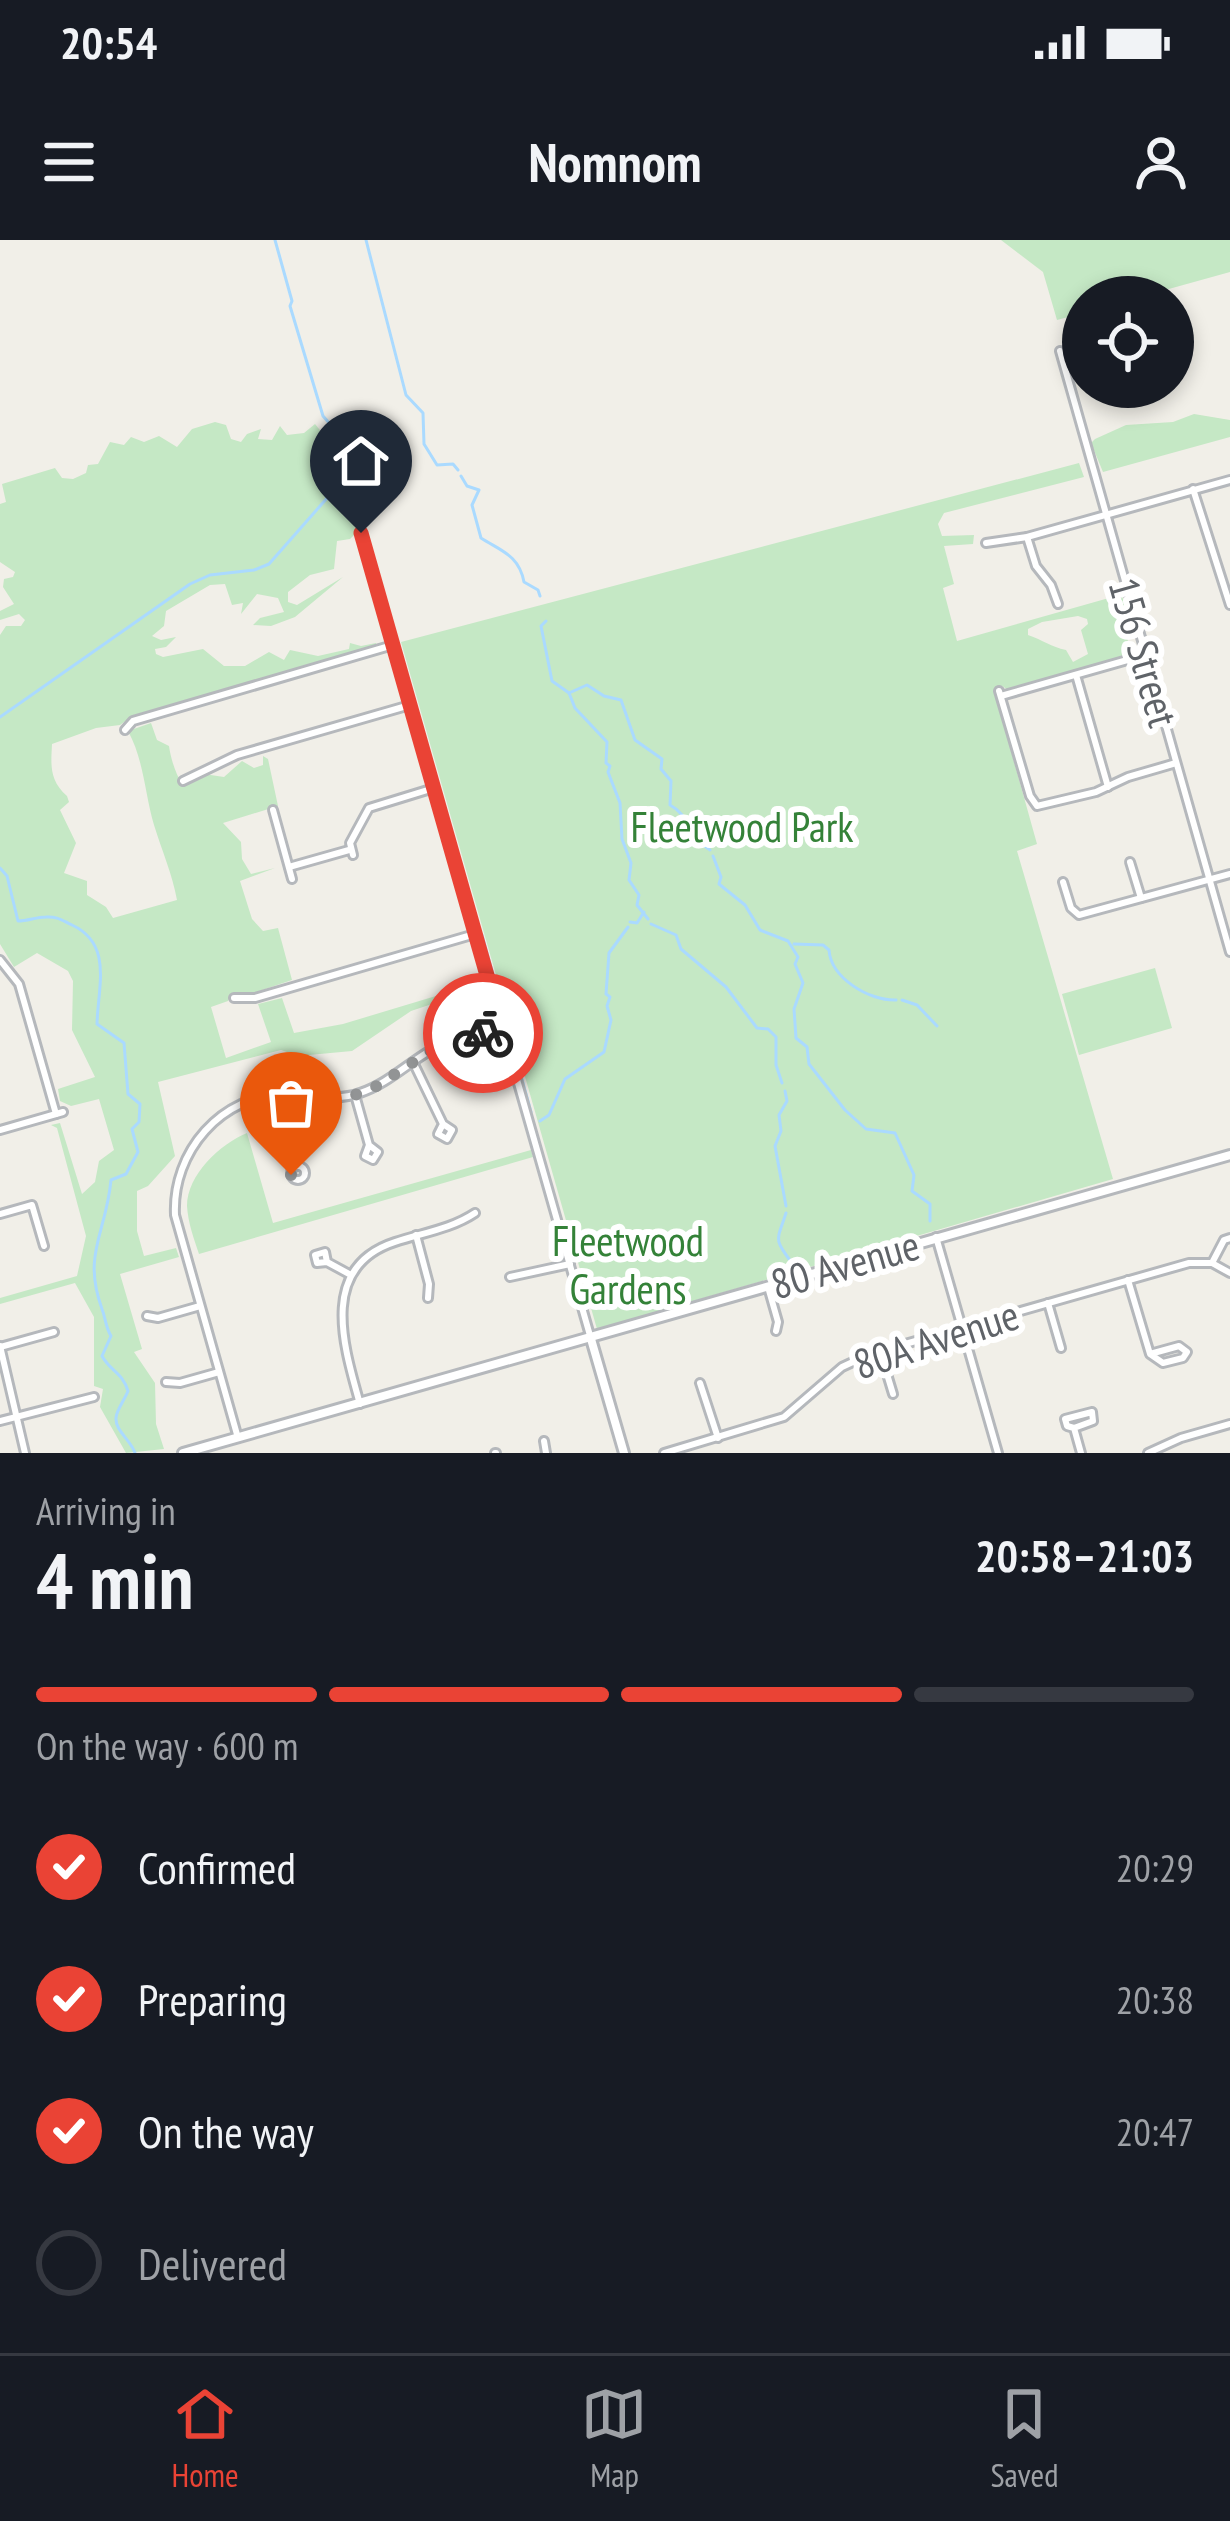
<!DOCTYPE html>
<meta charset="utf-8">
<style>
body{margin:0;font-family:"PT Sans Narrow",sans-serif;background:#242831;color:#f1f3f6;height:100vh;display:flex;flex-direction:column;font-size:45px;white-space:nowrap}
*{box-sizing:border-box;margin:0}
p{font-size:39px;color:#9ea1a6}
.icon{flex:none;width:66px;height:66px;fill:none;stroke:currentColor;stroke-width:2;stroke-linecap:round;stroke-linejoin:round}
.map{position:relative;height:1213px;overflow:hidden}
.side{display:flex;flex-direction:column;background:#171b24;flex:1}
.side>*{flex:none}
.tools{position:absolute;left:1062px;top:36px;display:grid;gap:24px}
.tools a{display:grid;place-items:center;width:132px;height:132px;border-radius:50%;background:#171b24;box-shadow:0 6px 18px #0003;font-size:60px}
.pin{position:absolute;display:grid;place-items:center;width:102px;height:102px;color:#fff;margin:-123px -51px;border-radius:50% 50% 50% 0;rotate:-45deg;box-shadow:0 0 12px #0007}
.pin .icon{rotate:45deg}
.courier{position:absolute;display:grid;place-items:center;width:120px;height:120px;margin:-60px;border:9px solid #ea4335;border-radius:50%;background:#fff;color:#222;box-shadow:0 3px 15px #0007}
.headline em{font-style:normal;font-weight:800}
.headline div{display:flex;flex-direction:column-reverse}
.headline{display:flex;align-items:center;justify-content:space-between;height:204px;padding:0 36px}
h1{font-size:78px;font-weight:800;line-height:90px}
.bar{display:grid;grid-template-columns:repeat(4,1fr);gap:18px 12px;align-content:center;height:144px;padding:0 36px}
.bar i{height:15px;border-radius:9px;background:#363941}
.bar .current{background:#ea4335}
.bar p{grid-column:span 4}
ol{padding:0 36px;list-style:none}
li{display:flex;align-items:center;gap:36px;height:132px}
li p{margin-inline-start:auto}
li .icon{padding:12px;border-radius:50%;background:#ea4335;color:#fff;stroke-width:4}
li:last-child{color:#9ea1a6}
li i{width:66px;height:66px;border:6px solid #363941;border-radius:50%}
.status{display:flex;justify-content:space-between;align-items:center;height:84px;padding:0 60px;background:#171b24;direction:ltr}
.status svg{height:33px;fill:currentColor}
header{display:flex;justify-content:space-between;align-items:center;height:156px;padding:0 36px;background:#171b24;font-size:54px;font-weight:800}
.dock{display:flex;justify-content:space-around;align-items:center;height:168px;border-top:3px solid #363941;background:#171b24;font-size:33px;color:#9ea1a6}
.dock a{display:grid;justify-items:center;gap:6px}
.dock .current{color:#ea4335}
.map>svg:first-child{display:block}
.green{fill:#c5e8c5;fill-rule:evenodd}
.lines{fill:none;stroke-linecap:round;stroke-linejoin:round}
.stream{stroke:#aadaff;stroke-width:3}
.minor-casing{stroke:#b5b8bc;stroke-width:12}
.tertiary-casing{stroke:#b5b8bc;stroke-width:14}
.minor{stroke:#fff;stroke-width:6}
.tertiary{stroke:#fff;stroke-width:8}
.done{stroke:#929495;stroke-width:12;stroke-dasharray:0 21.6}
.route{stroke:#ea4335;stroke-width:15}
.labels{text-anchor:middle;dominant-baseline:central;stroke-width:12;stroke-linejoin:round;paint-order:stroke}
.street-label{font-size:42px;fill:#5f6368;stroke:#fff}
.park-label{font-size:42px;fill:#348238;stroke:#fff}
</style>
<div class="status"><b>20:54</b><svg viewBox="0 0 49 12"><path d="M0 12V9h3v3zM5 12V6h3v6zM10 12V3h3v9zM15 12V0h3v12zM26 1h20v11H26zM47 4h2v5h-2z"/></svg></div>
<header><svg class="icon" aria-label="menu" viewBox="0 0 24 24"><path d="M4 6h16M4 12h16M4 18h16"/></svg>Nomnom<svg class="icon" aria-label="person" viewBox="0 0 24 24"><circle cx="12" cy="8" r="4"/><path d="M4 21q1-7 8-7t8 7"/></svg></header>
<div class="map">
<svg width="1230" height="1213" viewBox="0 0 1230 1213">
<rect width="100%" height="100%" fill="#f1efe8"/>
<g class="green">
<polygon points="1001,0 1230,0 1230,32 1140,57 1083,57 1083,73 1057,80 1043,32"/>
<polygon points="1194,174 1230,180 1230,197 1103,232 1091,203 1095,199 1126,185 1173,182"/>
<path d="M215,182L226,185L231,199L241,202L247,194L261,189L258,199L272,200L280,186L287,195L304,193L315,184L328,200L357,292L350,299L337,301L334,329L310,335L288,352V362L297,365L343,337L295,377L271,386L253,385L260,378L284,372L278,358L257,354L241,374L243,363L232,365L225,344L210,345L166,371L164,386L152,396L161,400L176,397L166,407L155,409L156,414L163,417L203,409L224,426H245L269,412L284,420L290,410L318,416L349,409L350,403L361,406L376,403V406L134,475L120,485L96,488L52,504C51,525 49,540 67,556L69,562L60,570L76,603L64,633L87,641V655L106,667L113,678L177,660C172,633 162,611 154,585C145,555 144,520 128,491L151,483L157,500L169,506C171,520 176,535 183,545L204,534L224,537L242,521L254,528L263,525V516L268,519L278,566L223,583L241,602L242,619L251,634L275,628L240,641L252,679L263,691L278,688L292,740L250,754H231L228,761L211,767L226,818L271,802L258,764L282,758L294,793L343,784L479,743L480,748L411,771L352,811L309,815L310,849L297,848L296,815L281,810L158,842L175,916L148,946L137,951V991L144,1016L176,1008L179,1017L120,1034L142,1109L134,1112L155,1143L156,1184L164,1209L126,1213L100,1167L103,1149L94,1146V1077L75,1043L0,1064V1058L77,1036L86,996L57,888L51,885L60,883L82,954L95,942L99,921L114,910L99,859L71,866L60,861L58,849L95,837L72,790L73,741L68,731L37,713L14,727L0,704V395L6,386H21L25,380L19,374L0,380V371L14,364L3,347L4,339L13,337L15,332L0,322V264L6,262L2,244L55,228L62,238L73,239L86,233L88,225L98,224L110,202L124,205L131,197L144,202L159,196L177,207L192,189Z"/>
<path d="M1079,223L1084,237L944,273L938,284L942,296L974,295L973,304L944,306L954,344L943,348L957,401L1116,356L1122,357L1125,363L1128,403L1134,416L1010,451L1002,446L994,450L1037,604L1017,611L1113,939L597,1089L401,402ZM1078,376L1087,379L1088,384L1081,390L1088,414L1073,422L1066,410C1051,407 1043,400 1028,395V389L1042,382Z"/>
<polygon points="1155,728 1172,788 1079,815 1062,754"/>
<path d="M247,893L273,983L531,910L533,917L199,1014C194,999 188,983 187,966C187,935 220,904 247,893Z"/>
</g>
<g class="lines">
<g class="stream">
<polyline points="275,0 292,61 290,66 323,176 337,192 348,231"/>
<polyline points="366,0 406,155 423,173 424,204 437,225 453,224 458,230"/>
<path d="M461,236L467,246L479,250L472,265L481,298C501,311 519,315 524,342L538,350L540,356"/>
<path d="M546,381L541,386L552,441L569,453L587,445L604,456L621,460L635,500L662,519L661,529L671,541L670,565C691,576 688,597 710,610"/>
<polyline points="569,453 575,468 607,502 606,523 610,526 608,532 620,563 622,599 631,623 629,640 639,655 637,665 648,679"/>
<polyline points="0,477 190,344 210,335 254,330 269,324 328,257 333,237"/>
<polyline points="713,616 721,637 719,644 745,665 760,690 788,701 798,717 795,724 803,743 794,769 796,798 807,807 809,824 845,870 866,889 895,893 914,935 912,951 930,964 930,981"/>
<path d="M0,628L7,636L18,681C28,681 36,677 46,677C57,676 63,681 72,685C113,704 98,746 97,784L124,803L128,854L140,864L139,882L132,889L138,912L126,934L111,940C106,994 82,1014 102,1069C106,1079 105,1086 111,1096L102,1116C110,1131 123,1133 128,1151C125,1159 116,1171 116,1178C115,1191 131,1200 135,1213"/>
<polyline points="630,682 637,683 644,672"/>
<polyline points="651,684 676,695 681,709 726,747 757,788 768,789 776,797 776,825 782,843"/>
<polyline points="482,695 531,872"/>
<path d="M794,704L823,705L829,710C831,738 869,761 896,760"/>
<polyline points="902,760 917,765 937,786"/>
<polyline points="785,851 787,861 779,875 781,891 775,906 786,966"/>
<polyline points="540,881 549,875 565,839 604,812 611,780 607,766 610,757 606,754 609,713 628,687"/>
<path d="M786,973C777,1001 773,998 792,1023"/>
</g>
<g class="minor-casing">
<g id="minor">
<polyline points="1060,111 1230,712"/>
<polyline points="1193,249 1230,365"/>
<polyline points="361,293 591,1099"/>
<polyline points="1027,297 1036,326 1051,345 1058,364"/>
<polyline points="986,303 1027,297 1230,240"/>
<polyline points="1076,435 1108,547"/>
<polyline points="999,451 1030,556 1037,566 1096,552 1128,537 1176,523"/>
<polyline points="1001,456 1145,415"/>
<polyline points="125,490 133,481 393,405"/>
<polyline points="183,541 237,515 410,465"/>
<polyline points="273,570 292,639"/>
<polyline points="353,615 350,603 369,568 434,548"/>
<polyline points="1130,622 1141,658"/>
<polyline points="289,627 349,610"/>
<polyline points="1063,642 1071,668 1079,675 1230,634"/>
<polyline points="0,720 19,744 56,874"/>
<polyline points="234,758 255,758 475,694"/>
<polyline points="413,822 443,884 452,890 447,899 438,894 443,884"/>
<polyline points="287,854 287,891 295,925"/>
<polyline points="355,855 369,905 365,916 373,920 378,912 369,905"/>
<polyline points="0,890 63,872"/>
<circle cx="298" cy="933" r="7"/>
<polyline points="0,974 32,965 44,1006"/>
<polyline points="416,995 429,1044 428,1058"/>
<polyline points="936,997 998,1213"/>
<polyline points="327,1022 317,1023 315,1015 325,1012 327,1022 351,1035"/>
<polyline points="1212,1023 1224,1000 1230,998"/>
<polyline points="510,1037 570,1024"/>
<polyline points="1128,1040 1150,1114 1163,1123 1183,1118 1187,1112 1179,1106 1150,1114"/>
<polyline points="768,1047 778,1082 776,1091"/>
<polyline points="1048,1063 1061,1108"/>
<polyline points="147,1076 158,1078 200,1066"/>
<polyline points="0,1106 25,1213"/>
<polyline points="0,1107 54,1092"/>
<polyline points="880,1111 893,1154"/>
<polyline points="166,1142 180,1143 219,1132"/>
<polyline points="700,1143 718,1198"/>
<path d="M360,1164C344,1107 318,1027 395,1002C422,993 451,989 475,973"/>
<polyline points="0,1181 94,1157"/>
<polyline points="1074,1188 1093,1181 1092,1172 1065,1179 1067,1186 1074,1188 1081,1213"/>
<path d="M238,1198L175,975C172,912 221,854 287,854C312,854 335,862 360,853C387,844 407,824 431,810C452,798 479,794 502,788"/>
<polyline points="544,1201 546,1213"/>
<polyline points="495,1213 496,1213"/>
<polyline points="664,1213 784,1177 842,1127 870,1114 1189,1023 1212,1023 1230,1033"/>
<polyline points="1148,1213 1181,1198 1230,1184"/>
</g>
</g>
<g class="tertiary-casing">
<g id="tertiary">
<polyline points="591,1099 624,1213"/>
<polyline points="183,1213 1230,915"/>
</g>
</g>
<use href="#minor" class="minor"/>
<use href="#tertiary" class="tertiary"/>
</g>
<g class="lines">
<path class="done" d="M291,935C298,917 286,879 287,854L323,858L355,855L375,847L435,808L483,793"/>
<polyline class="route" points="361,293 502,788 483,793"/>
</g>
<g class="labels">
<g class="street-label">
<text transform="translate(1144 412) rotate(74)">156 Street</text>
<text transform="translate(845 1024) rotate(-16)">80 Avenue</text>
<text transform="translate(936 1099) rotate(-18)">80A Avenue</text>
</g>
<g class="park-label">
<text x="742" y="586">Fleetwood Park</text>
<text x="628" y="1000">Fleetwood<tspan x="628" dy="48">Gardens</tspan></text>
</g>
</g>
</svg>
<div class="tools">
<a><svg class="icon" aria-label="locate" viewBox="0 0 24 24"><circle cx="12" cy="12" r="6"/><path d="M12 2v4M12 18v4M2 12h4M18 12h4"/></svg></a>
</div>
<div class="pin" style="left:291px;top:935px;background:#ea580c"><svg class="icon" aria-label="bag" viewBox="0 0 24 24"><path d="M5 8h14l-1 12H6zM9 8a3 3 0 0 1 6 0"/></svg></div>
<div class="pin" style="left:361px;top:293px;background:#1f2937"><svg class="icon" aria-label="home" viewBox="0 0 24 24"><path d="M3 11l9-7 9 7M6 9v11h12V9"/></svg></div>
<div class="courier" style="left:483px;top:793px"><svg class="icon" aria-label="bike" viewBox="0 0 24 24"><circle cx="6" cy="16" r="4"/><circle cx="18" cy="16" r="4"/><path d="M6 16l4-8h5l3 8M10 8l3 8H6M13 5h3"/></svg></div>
</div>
<section class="side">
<div class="headline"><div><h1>4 min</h1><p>Arriving in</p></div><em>20:58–21:03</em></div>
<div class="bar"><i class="current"></i><i class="current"></i><i class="current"></i><i></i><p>On the way · 600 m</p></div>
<ol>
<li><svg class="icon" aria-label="check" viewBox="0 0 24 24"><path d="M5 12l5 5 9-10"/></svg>Confirmed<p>20:29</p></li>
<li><svg class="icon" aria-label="check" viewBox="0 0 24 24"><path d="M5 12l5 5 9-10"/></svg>Preparing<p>20:38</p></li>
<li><svg class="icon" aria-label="check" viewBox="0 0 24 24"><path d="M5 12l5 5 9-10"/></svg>On the way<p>20:47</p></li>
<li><i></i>Delivered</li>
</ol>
</section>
<nav class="dock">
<a class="current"><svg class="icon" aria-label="home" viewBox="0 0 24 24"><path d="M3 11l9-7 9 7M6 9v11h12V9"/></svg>Home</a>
<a><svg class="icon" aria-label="map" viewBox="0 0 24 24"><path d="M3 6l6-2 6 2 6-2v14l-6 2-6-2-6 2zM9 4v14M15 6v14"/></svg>Map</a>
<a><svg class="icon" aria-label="saved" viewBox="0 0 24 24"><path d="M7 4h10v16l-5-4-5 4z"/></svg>Saved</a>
</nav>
